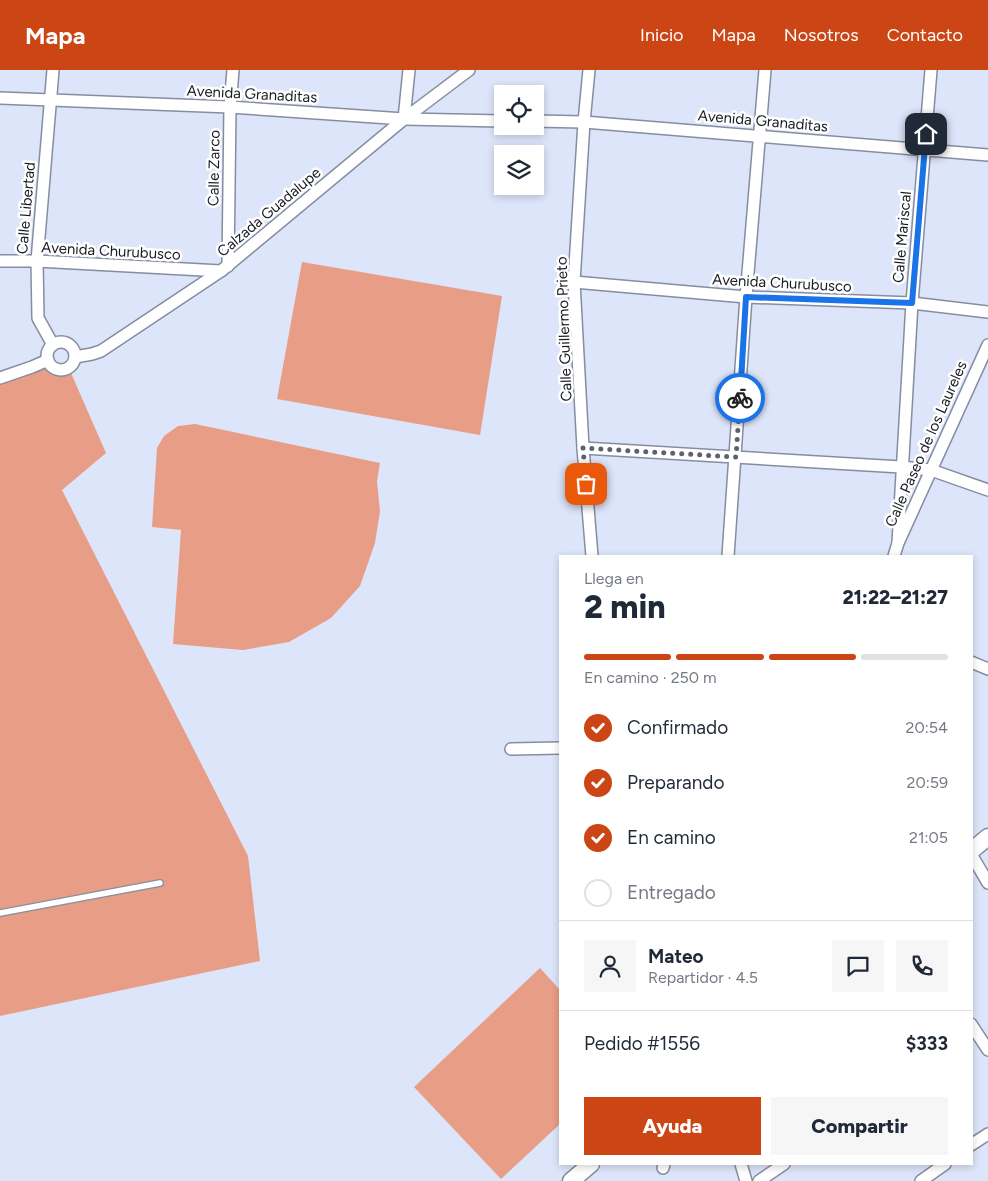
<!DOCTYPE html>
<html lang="es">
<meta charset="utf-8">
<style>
body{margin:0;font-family:Figtree,sans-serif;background:#f6f6f7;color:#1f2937;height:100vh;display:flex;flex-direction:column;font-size:19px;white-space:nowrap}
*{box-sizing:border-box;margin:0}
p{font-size:16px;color:#747a83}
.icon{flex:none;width:28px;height:28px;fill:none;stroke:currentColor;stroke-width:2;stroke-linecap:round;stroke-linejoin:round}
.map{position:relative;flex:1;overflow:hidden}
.sheet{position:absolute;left:559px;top:485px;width:414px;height:610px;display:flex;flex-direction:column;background:#fff;border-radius:0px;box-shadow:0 2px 8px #0003}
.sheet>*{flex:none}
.tools{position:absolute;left:494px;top:15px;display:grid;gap:10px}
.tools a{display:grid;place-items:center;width:50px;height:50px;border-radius:0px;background:#fff;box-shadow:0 2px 8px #0003;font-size:25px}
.pin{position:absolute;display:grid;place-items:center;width:42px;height:42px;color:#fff;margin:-21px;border-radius:10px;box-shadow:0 2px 8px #0006}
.courier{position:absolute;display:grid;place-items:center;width:50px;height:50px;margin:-25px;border:4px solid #1a73e8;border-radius:50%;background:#fff;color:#222;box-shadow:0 1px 6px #0007}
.summary em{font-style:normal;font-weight:800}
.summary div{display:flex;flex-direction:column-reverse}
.summary{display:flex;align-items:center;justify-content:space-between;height:85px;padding:0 25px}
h1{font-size:32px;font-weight:800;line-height:38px}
.bar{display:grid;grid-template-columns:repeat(4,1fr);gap:8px 5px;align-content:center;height:60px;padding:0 25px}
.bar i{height:6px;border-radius:4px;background:#e0e1e3}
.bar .on{background:#cc4514}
.bar p{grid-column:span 4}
.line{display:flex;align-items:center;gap:12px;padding:0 25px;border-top:1px solid #e0e1e3}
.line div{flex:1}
.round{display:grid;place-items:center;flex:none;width:52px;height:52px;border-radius:0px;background:#f6f6f7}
ol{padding:0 25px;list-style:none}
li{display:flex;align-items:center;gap:15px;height:55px}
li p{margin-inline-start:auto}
li .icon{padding:5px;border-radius:50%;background:#cc4514;color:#fff;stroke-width:4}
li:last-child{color:#747a83}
li i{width:28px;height:28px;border:2px solid #e0e1e3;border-radius:50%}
.cta{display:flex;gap:10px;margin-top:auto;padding:10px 25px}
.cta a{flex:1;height:58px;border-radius:0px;background:#cc4514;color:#fff;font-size:20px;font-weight:800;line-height:58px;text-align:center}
.cta a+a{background:#f6f6f7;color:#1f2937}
header{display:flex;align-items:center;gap:30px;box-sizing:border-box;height:70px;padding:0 25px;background:#cc4514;color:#fff}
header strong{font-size:24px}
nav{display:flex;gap:28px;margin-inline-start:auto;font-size:18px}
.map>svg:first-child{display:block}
.green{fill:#e89d86}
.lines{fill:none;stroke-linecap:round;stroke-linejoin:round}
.service-casing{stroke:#878da0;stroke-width:8}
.minor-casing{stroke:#878da0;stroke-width:14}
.secondary-casing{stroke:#878da0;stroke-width:19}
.service{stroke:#fff;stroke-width:5.5}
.minor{stroke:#fff;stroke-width:11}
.secondary{stroke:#fff;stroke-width:16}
.done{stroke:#5e626e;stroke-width:5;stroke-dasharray:0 9}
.route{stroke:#1a73e8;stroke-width:6}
.labels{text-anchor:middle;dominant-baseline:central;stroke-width:5;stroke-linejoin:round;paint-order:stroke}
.street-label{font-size:15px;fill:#191b22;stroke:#fff}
</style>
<header>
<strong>Mapa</strong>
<nav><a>Inicio</a><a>Mapa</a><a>Nosotros</a><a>Contacto</a></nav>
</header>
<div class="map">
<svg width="988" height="1111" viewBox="0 0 988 1111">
<rect width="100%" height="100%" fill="#dde5fa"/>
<g class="green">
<polygon points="302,192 502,226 480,365 277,329"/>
<polygon points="40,295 71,303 106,383 62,420 248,786 260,891 0,946 0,312"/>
<polygon points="195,354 380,393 377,411 380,441 375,473 360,516 331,548 289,572 243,580 173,574 181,460 152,457 157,378 164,366 178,356"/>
<polygon points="540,898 560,920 560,1054 501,1109 414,1017"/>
</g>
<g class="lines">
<g class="service-casing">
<polyline id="service" points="0,843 160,813"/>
</g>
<g class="minor-casing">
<g id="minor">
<polyline points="589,0 584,52 574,212 583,378 592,486"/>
<polyline points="0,28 230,37 404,49 502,51"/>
<polyline points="404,49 409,0"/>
<polyline points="535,51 584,52 988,85"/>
<polyline points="0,191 37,191 221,201"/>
<polyline points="228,196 230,37 233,0"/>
<polyline points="574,212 746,227 912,233 988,242"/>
<circle cx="61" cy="286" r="14"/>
<polyline points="53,275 38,248 37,191 53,0"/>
<polyline points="75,287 92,284 101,281 221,201 404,49 469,0"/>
<polyline points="0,308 32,297 48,290"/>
<polyline points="583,378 901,397 931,400 988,420"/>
<polyline points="898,473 912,233 931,0"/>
<polyline points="728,486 746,227 765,0"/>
<polyline points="894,486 898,473 988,275"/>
<polyline points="971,592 988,599"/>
<polyline points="511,679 560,678"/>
<polyline points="971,784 988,813"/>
<polyline points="971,954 988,980"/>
<polyline points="971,1075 988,1064"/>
<polyline points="741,1094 746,1111"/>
<polyline points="663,1098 664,1094"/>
<polyline points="759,1111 784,1094"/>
<polyline points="921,1111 945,1094"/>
</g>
</g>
<g class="secondary-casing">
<g id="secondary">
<polyline points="971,781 988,767"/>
<polyline points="571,1111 591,1094"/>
</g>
</g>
<use href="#service" class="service"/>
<use href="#minor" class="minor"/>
<use href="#secondary" class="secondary"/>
</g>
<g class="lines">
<polyline class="done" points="586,414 583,378 736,387 740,328"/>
<polyline class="route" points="740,328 746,227 912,233 926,64"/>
</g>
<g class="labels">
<g class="street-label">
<text transform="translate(252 24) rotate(3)">Avenida Granaditas</text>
<text transform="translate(763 51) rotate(5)">Avenida Granaditas</text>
<text transform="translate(214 98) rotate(-89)">Calle Zarco</text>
<text transform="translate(26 138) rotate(-85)">Calle Libertad</text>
<text transform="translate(269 142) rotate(-40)">Calzada Guadalupe</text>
<text transform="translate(902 167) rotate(-85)">Calle Mariscal</text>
<text transform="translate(111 181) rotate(3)">Avenida Churubusco</text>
<text transform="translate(782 213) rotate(3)">Avenida Churubusco</text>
<text transform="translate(564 259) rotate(-92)">Calle Guillermo Prieto</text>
<text transform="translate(926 374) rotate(-66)">Calle Paseo de los Laureles</text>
</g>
</g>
</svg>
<div class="tools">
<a><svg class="icon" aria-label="locate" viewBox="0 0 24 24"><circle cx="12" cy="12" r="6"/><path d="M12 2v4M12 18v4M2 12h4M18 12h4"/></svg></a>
<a><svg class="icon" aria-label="layers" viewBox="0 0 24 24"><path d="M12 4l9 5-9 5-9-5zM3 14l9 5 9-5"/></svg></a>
</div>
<div class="pin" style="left:586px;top:414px;background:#ea580c"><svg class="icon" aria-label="bag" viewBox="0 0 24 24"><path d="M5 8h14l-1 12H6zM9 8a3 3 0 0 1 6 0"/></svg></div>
<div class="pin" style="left:926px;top:64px;background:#1f2937"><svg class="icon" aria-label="home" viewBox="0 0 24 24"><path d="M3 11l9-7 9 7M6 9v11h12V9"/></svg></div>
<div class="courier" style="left:740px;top:328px"><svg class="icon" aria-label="bike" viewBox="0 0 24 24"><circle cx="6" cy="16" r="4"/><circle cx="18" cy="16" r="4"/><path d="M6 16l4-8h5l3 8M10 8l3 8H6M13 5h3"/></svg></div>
<section class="sheet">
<div class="summary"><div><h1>2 min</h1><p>Llega en</p></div><em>21:22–21:27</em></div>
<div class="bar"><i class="on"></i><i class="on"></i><i class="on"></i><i></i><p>En camino · 250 m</p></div>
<ol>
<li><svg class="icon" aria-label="check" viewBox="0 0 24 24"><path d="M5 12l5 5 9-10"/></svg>Confirmado<p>20:54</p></li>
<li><svg class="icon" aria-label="check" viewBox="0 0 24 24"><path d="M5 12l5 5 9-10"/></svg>Preparando<p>20:59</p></li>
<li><svg class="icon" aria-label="check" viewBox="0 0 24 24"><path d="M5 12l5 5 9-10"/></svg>En camino<p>21:05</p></li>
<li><i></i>Entregado</li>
</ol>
<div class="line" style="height:90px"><a class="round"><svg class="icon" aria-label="person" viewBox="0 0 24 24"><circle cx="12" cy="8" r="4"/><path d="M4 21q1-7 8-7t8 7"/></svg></a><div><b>Mateo</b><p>Repartidor · 4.5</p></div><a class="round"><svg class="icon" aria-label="chat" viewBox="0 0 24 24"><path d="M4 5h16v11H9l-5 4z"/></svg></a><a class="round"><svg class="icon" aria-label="phone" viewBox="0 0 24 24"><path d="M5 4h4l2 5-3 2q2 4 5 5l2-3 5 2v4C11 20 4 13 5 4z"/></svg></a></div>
<div class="line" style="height:65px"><div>Pedido #1556</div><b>$333</b></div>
<div class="cta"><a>Ayuda</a><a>Compartir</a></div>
</section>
</div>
